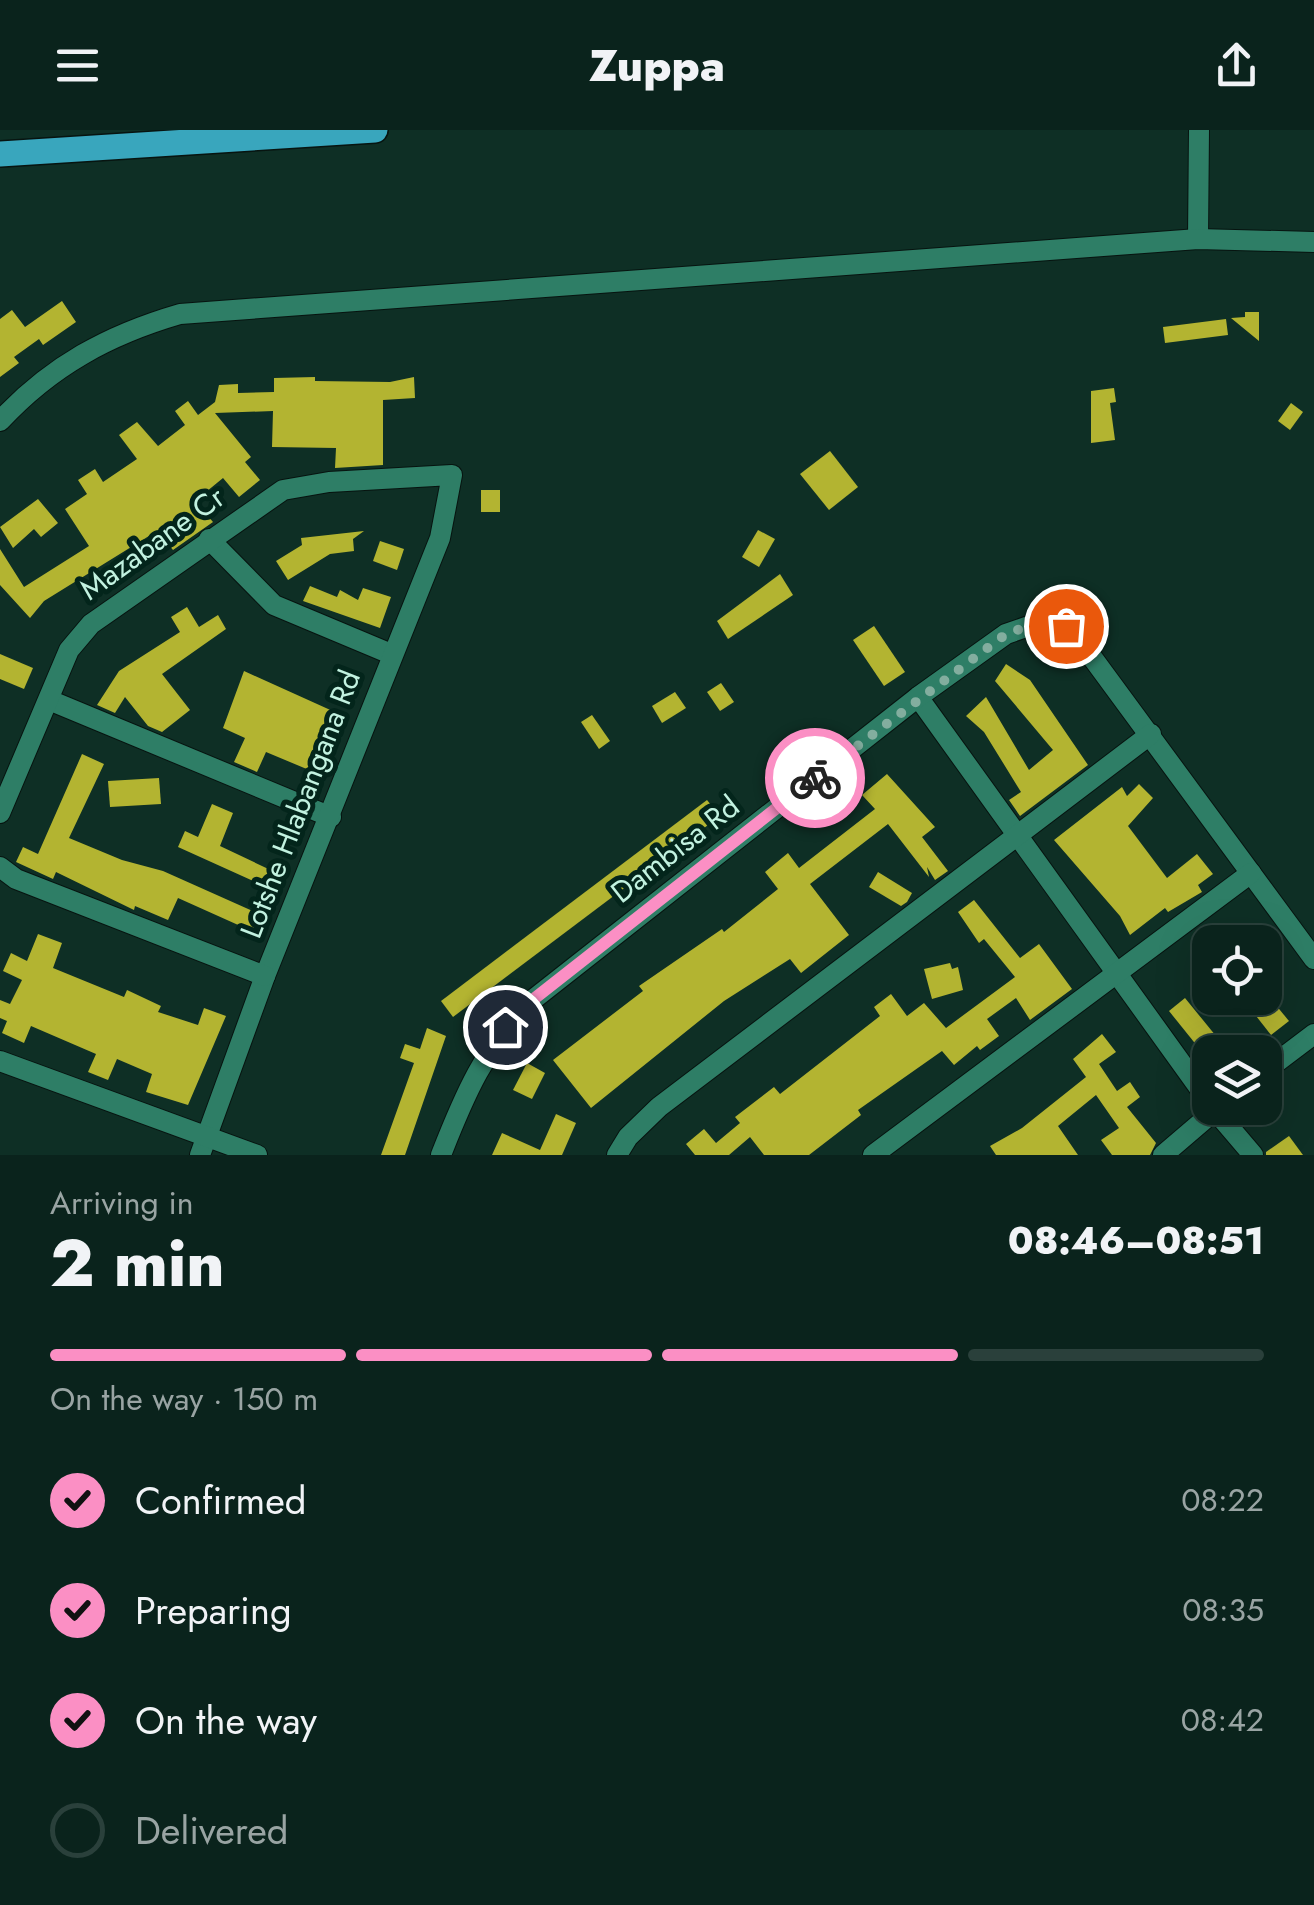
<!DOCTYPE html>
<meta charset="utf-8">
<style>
body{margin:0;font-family:Jost,sans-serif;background:#182f29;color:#f1f3f6;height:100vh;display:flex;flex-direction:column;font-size:38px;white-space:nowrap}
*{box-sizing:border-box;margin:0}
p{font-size:32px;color:#99a4a3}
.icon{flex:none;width:55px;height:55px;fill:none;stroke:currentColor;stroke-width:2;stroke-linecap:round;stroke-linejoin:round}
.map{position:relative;height:1025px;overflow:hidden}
.side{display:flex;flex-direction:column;background:#0a231c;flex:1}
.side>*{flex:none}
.tools{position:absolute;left:1192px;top:795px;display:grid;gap:20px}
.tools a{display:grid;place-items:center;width:90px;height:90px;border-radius:20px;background:#0a231c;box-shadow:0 10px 40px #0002,0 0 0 2px #2a403b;font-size:50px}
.pin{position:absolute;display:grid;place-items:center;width:85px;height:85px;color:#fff;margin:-42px;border:5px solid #fff;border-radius:50%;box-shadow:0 2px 10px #0007}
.courier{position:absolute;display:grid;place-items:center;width:100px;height:100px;margin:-50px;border:8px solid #fb8fc4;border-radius:50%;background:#fff;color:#222;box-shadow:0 2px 12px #0007}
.summary em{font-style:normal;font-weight:800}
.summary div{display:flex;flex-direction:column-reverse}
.summary{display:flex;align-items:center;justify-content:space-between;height:170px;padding:0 50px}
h1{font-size:65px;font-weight:800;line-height:75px}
.bar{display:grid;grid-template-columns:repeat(4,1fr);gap:15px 10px;align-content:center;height:120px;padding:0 50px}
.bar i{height:12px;border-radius:8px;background:#2a403b}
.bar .current{background:#fb8fc4}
.bar p{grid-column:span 4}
ol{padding:0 50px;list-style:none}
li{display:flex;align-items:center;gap:30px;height:110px}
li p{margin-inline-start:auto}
li .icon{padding:10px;border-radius:50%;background:#fb8fc4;color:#111;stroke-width:4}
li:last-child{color:#99a4a3}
li i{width:55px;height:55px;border:5px solid #2a403b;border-radius:50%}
header{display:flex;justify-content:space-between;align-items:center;height:130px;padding:0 50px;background:#0a231c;font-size:45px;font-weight:800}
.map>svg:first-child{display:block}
.building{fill:#b3b431}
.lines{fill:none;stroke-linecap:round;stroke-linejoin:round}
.minor-casing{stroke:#071410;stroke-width:22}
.primary-casing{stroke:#071410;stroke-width:28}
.minor{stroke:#2e7e66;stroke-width:20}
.primary{stroke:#39a6bd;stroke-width:25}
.done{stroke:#83ae9f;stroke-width:10;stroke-dasharray:0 18}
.route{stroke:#fb8fc4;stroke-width:12}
.labels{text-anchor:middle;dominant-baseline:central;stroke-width:10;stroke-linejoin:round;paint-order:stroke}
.street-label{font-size:30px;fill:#c2f2e0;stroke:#03251b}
</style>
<header><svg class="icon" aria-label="menu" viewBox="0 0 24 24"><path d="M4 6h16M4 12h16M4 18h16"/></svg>Zuppa<svg class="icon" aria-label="share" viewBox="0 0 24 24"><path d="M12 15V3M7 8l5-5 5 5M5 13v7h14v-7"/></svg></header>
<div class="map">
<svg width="1314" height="1025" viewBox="0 0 1314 1025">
<rect width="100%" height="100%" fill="#0e2f25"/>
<g class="building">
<polygon points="62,171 76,192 43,215 39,209 14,227 19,233 0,247 0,189 12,180 25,197"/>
<polygon points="1245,182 1259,182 1259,211 1231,188 1245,187"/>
<polygon points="1226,189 1228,205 1165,213 1163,197"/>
<polygon points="315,247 315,251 390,252 414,247 415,268 383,270 383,335 335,338 336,318 272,317 273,281 215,283 251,327 245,332 260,350 239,367 223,348 195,371 213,392 173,420 157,401 44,471 30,488 0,455 0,419 24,457 89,416 65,379 87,364 78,350 95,339 103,352 137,329 119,305 137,292 158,316 185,295 175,281 188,271 198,285 215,272 219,255 238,254 238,263 274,262 274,248"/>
<polygon points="1114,258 1116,272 1110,273 1115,310 1091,313 1091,261"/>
<polygon points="1291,273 1303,282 1290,300 1278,291"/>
<polygon points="830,321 858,357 829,380 800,344"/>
<rect x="481" y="360" width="19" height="22"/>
<polygon points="38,369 58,393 41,407 34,399 13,418 0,397"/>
<polygon points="758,400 775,409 759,437 742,427"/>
<polygon points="364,401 353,409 354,421 330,424 288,450 276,431 302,415 301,408"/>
<polygon points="380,411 404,419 397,440 373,431"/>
<polygon points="780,444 793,465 728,509 717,491"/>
<polygon points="310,456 337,467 340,460 358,470 363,458 391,467 380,498 303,471"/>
<polygon points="187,477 199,497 218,485 226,499 162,544 190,580 162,602 148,596 125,567 115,583 97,575 119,541 180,502 171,487"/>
<polygon points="874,496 905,542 884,556 853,510"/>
<polygon points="0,524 33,538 24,559 0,549"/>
<polygon points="1006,534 1030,550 1088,635 1020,686 1009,670 1021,662 984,602 966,586 986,567 1029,640 1053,620 995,551"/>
<polygon points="244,541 337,583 319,624 328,628 321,645 266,622 257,642 234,632 245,608 223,598"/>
<polygon points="721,553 734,572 720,581 707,562"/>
<polygon points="675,562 686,578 662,593 652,576"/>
<polygon points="592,585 610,611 599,619 581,592"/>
<polygon points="82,624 104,634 69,708 122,730 163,741 264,786 256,803 178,768 168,790 135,776 134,780 56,742 53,749 16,732 23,717 38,724"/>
<polygon points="887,644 935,697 922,707 948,741 935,750 927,737 929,747 888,694 810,754 849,805 801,843 790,829 724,871 591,978 553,930 643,861 639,856 722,799 724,802 778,759 765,742 788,723 799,738 875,679 862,665"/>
<polygon points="159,648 161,674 110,677 108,651"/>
<polygon points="1139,654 1153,668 1128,696 1167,748 1197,724 1213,744 1198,755 1202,762 1168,782 1165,778 1130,805 1120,786 1054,710 1122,657 1127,666"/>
<polygon points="707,670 720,686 453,887 441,871"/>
<polygon points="212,674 233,683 220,716 279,744 271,759 178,717 185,701 198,707"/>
<polygon points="878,742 912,763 907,772 901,776 869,757"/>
<polygon points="974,770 1020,828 1039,814 1072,859 1030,890 1016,868 987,889 999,906 980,920 977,916 954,935 942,921 858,980 861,985 809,1025 764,1025 750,1007 729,1025 695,1025 686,1014 704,999 716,1013 740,993 735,987 774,957 780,964 880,886 874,877 891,864 907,886 924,873 946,898 1015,847 984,809 979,813 958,782"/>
<polygon points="38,804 62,813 53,838 124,867 127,860 161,876 158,882 198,895 204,878 226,886 188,975 146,962 152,944 117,929 108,950 88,942 96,924 31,896 24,913 2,903 7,891 0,888 0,870 10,874 22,850 3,841 11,823 27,831"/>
<polygon points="950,833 952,839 958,837 963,860 932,869 924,839"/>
<polygon points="1185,868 1229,922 1202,922 1169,881"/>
<polygon points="1242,868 1270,868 1289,891 1271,905"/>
<polygon points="427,898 446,906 405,1025 381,1025 414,933 400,928 405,914 420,919"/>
<polygon points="1102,904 1116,922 1099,934 1117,961 1130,952 1140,967 1127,977 1156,1013 1150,1025 1112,1025 1101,1010 1119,998 1096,965 1058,996 1078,1025 996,1025 990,1016 1022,998 1086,947 1073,929"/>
<polygon points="527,933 545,943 532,969 513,960"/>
<polygon points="556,984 576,993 562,1025 492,1025 502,1003 540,1020"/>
<polygon points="1289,1006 1303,1025 1266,1025 1266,1022"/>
</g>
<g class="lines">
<g class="minor-casing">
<g id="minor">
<polyline points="1198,109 1199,0"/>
<path d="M0,291C51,236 108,205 180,184L1198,109L1314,112"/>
<polyline points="209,409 274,475 391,524"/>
<polyline points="918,567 1210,973"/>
<polyline points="49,570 331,687"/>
<polyline points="0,683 69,520 91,494 283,360 329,352 452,345 440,408 265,846 200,1025"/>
<polyline points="0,737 16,749 265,846"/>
<polyline points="0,931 257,1025"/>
<polyline points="1265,941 1314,904"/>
<polyline points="1213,978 1253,1025"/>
<path d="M441,1025C464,966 485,917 530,872L918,567L1006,504L1046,490L1075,504L1314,829"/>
<polyline points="617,1025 628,1007 659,977 1151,604"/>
<polyline points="873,1025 1251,743"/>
<polyline points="1163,1025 1218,978"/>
</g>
</g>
<g class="primary-casing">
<polyline id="primary" points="0,24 375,0"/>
</g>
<use href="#minor" class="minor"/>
<use href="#primary" class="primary"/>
</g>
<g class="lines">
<polyline class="done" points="815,648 1006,504 1046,490 1066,496"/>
<polyline class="route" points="505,897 530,872 815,648"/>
</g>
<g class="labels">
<g class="street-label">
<text transform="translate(152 413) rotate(-36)">Mazabane Cr</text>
<text transform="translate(300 674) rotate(-69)">Lotshe Hlabangana Rd</text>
<text transform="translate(675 719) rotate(-38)">Dambisa Rd</text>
</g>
</g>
</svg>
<div class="tools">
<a><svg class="icon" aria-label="locate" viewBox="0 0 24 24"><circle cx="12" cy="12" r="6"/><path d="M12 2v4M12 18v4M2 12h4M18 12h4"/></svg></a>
<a><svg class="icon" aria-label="layers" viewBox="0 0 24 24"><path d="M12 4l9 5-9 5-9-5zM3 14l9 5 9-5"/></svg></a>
</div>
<div class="pin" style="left:1066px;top:496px;background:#ea580c"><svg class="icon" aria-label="bag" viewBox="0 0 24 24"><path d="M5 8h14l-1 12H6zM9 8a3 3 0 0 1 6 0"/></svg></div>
<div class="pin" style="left:505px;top:897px;background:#1f2937"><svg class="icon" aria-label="home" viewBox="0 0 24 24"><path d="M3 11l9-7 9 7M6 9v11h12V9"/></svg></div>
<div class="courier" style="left:815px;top:648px"><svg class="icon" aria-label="bike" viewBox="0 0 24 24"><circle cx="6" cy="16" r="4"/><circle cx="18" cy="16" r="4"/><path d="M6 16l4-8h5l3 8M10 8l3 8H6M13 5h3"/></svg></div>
</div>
<section class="side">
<div class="summary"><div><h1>2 min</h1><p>Arriving in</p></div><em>08:46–08:51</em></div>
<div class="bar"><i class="current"></i><i class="current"></i><i class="current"></i><i></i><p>On the way · 150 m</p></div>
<ol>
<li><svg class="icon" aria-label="check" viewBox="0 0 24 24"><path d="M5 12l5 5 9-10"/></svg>Confirmed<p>08:22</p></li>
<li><svg class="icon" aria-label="check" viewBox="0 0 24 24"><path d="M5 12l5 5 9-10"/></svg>Preparing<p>08:35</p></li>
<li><svg class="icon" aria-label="check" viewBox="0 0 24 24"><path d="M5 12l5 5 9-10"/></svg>On the way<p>08:42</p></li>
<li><i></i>Delivered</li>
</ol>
</section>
